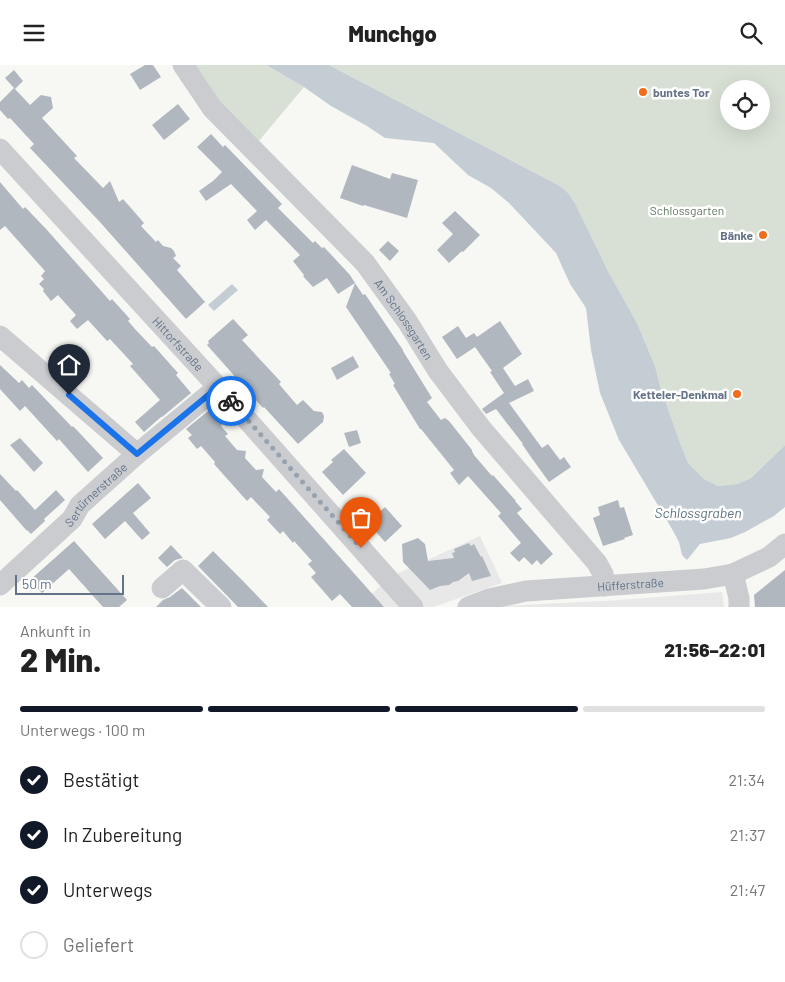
<!DOCTYPE html>
<html lang="de">
<meta charset="utf-8">
<style>
body{margin:0;font-family:Barlow,sans-serif;background:#f2f2f2;color:#222;height:100vh;display:flex;flex-direction:column;font-size:19px;white-space:nowrap}
*{box-sizing:border-box;margin:0}
p{font-size:16px;color:#767676}
.icon{flex:none;width:28px;height:28px;fill:none;stroke:currentColor;stroke-width:2;stroke-linecap:round;stroke-linejoin:round}
.map{position:relative;height:542px;overflow:hidden}
.sheet{display:flex;flex-direction:column;background:#fff;flex:1}
.sheet>*{flex:none}
.tools{position:absolute;left:720px;top:15px;display:grid;gap:10px}
.tools a{display:grid;place-items:center;width:50px;height:50px;border-radius:50%;background:#fff;box-shadow:0 5px 20px #0002;font-size:25px}
.scale{position:absolute;left:15px;bottom:12px;width:109px;box-sizing:border-box;padding-left:5px;border:2px solid #647388;border-top:0;font-size:14px;line-height:18px;white-space:nowrap;color:#647388;-webkit-text-stroke:4px #fff;paint-order:stroke}
.pin{position:absolute;display:grid;place-items:center;width:42px;height:42px;color:#fff;margin:-51px -21px;border-radius:50% 50% 50% 0;rotate:-45deg;box-shadow:0 0 5px #0007}
.pin .icon{rotate:45deg}
.courier{position:absolute;display:grid;place-items:center;width:50px;height:50px;margin:-25px;border:4px solid #1a73e8;border-radius:50%;background:#fff;color:#222;box-shadow:0 1px 6px #0007}
.summary em{font-style:normal;font-weight:800}
.summary div{display:flex;flex-direction:column-reverse}
.summary{display:flex;align-items:center;justify-content:space-between;height:85px;padding:0 20px}
h1{font-size:32px;font-weight:800;line-height:38px}
.bar{display:grid;grid-template-columns:repeat(4,1fr);gap:8px 5px;align-content:center;height:60px;padding:0 20px}
.bar i{height:6px;border-radius:4px;background:#e0e0e0}
.bar .current{background:#111827}
.bar p{grid-column:span 4}
ol{padding:0 20px;list-style:none}
li{display:flex;align-items:center;gap:15px;height:55px}
li p{margin-inline-start:auto}
li .icon{padding:5px;border-radius:50%;background:#111827;color:#fff;stroke-width:4}
li:last-child{color:#767676}
li i{width:28px;height:28px;border:2px solid #e0e0e0;border-radius:50%}
header{display:flex;justify-content:space-between;align-items:center;height:65px;padding:0 20px;background:#fff;font-size:22px;font-weight:800}
.map>svg:first-child{display:block}
.built{fill:#e8e8e8}
.green{fill:#d8e0d5;fill-rule:evenodd}
.water{fill:#c5cdd4}
.building{fill:#b1b7bf}
.lines{fill:none;stroke-linecap:round;stroke-linejoin:round}
.minor{stroke:#caccd0;stroke-width:21}
.done{stroke:#97a2ae;stroke-width:5;stroke-dasharray:0 9}
.route{stroke:#1a73e8;stroke-width:6}
.poi-dot{fill:#ef6d1d;stroke:#fff;stroke-width:2}
.labels{text-anchor:middle;dominant-baseline:central;stroke-width:5;stroke-linejoin:round;paint-order:stroke}
.poi-label{font-size:12px;font-weight:bold;fill:#647388;stroke:#fff;text-anchor:end}
.park-label{font-size:12px;fill:#617960;stroke:#fff}
.street-label{font-size:12px;fill:#647388;stroke:#fff}
.water-label{font-size:14px;font-style:italic;fill:#607583;stroke:#fff}
</style>
<header><svg class="icon" aria-label="menu" viewBox="0 0 24 24"><path d="M4 6h16M4 12h16M4 18h16"/></svg>Munchgo<svg class="icon" aria-label="search" viewBox="0 0 24 24"><circle cx="10" cy="10" r="6"/><path d="M15 15l6 6"/></svg></header>
<div class="map">
<svg width="785" height="542" viewBox="0 0 785 542">
<rect width="100%" height="100%" fill="#f7f8f4"/>
<g class="built">
<polygon points="480,471 502,518 433,542 357,542 392,511"/>
<polygon points="722,527 724,542 500,542 505,541 620,535"/>
</g>
<g class="green">
<polygon points="189,0 266,0 304,22 258,77 219,40"/>
<path d="M329,0H785V380L751,413L737,419L718,421L704,414L688,398L679,375L661,324L655,301L637,258L609,208L575,138L568,128L560,121ZM729,24H761V56H729Z"/>
</g>
<g class="water">
<polygon points="266,0 329,0 560,121 568,128 575,138 609,208 637,258 655,301 661,324 679,375 688,398 704,414 718,421 737,419 751,413 785,380 785,442 774,451 745,467 731,473 700,479 687,495 682,490 679,477 672,464 619,375 600,328 591,285 586,243 570,219 556,188 509,138 491,123 468,110 434,78 385,73 367,61 331,41 304,22"/>
<polygon points="232,219 238,225 214,246 208,240"/>
</g>
<g class="building">
<polygon points="145,0 153,0 161,12 140,25 130,9"/>
<polygon points="14,5 23,16 15,24 30,40 41,30 51,32 53,43 42,53 77,91 74,93 103,123 110,116 119,137 123,134 144,158 141,161 156,177 158,175 163,181 171,183 174,186 176,191 173,193 181,201 177,205 205,237 186,254 99,156 30,83 34,79 10,53 8,54 0,45 0,37 14,23 5,13"/>
<polygon points="178,39 190,54 164,75 152,60"/>
<polygon points="211,69 223,82 225,80 282,139 278,143 313,178 315,176 322,183 324,182 350,210 355,218 338,229 327,213 313,222 303,211 304,210 293,196 300,190 266,155 255,165 247,155 257,146 231,119 206,136 199,126 213,116 222,107 197,82"/>
<polygon points="352,100 390,114 392,108 418,115 407,153 364,140 363,141 340,133"/>
<polygon points="0,117 23,144 25,142 47,165 110,236 112,234 130,254 128,256 135,264 152,282 154,281 178,308 176,310 191,328 162,352 161,352 144,367 135,357 160,335 130,301 133,299 110,274 107,276 88,255 77,264 70,256 76,250 66,239 58,230 51,236 43,226 44,224 39,219 44,214 41,211 45,206 5,161 0,165"/>
<polygon points="455,146 480,170 463,187 462,186 449,198 437,185 453,169 442,158"/>
<polygon points="388,176 399,186 390,196 379,185"/>
<polygon points="355,218 363,230 365,229 403,285 403,286 432,333 427,337 441,355 445,353 449,356 472,385 472,386 474,390 492,411 493,410 516,436 515,436 522,444 517,448 553,489 541,500 537,495 532,500 524,492 519,497 510,488 521,478 498,451 501,448 468,411 459,420 450,408 454,405 421,364 420,364 393,320 395,319 389,309 391,308 346,242"/>
<polygon points="233,254 248,270 242,275 281,317 279,319 297,340 303,335 314,346 322,347 324,351 323,357 298,379 264,342 263,343 207,280 209,278 208,276"/>
<polygon points="500,256 522,289 503,303 515,321 528,314 534,326 509,338 542,383 548,379 560,395 564,392 571,402 549,417 531,392 522,379 523,379 496,344 486,349 482,344 504,328 490,307 492,306 475,282 457,294 442,272 458,261 466,273 474,268 477,272"/>
<polygon points="353,291 359,302 337,315 331,303"/>
<polygon points="0,300 19,318 22,315 29,323 32,320 72,362 73,361 103,393 88,407 59,374 57,376 25,341 20,346 0,324"/>
<polygon points="208,346 222,360 221,361 228,369 225,371 237,385 246,386 245,393 256,405 264,404 262,412 276,427 279,424 384,542 352,542 340,529 332,536 311,512 316,508 308,499 312,496 294,476 293,478 283,466 280,469 267,455 270,452 251,432 247,436 214,399 215,397 201,381 197,384 188,373 192,370 186,364"/>
<polygon points="357,365 361,378 349,382 344,368"/>
<polygon points="20,373 43,398 34,407 10,380"/>
<polygon points="344,384 366,408 343,430 322,407 333,397 331,395"/>
<polygon points="0,409 16,426 17,425 35,445 56,425 65,435 44,454 45,456 31,469 27,465 27,466 0,435"/>
<polygon points="138,418 151,433 133,448 150,468 142,475 125,456 105,474 92,459"/>
<polygon points="618,435 620,443 624,442 633,470 624,473 625,474 603,481 593,453 600,450 598,442"/>
<polygon points="385,442 402,461 385,477 368,458"/>
<polygon points="418,473 425,479 428,496 454,493 452,488 455,487 454,484 469,478 471,481 474,479 481,492 482,491 491,511 472,516 469,508 458,516 453,517 449,520 440,521 430,525 403,497 402,479"/>
<polygon points="74,476 127,535 119,542 103,542 69,504 42,528 30,515"/>
<polygon points="171,480 183,493 175,495 167,502 158,493"/>
<polygon points="213,486 242,515 268,542 238,542 198,501"/>
<polygon points="785,505 785,542 755,542 754,530"/>
<polygon points="182,523 201,542 156,542 163,535 170,532"/>
</g>
<g class="lines">
<g class="minor">
<path id="s1" d="M183,0L212,43L365,198L407,256L438,306L481,363L597,498L603,509L605,521"/>
<path id="s2" d="M0,84L218,322L413,542"/>
<polyline points="0,271 137,389"/>
<polyline points="733,509 739,533 739,542"/>
<path id="s3" d="M0,520L72,454L80,440L137,389L218,322"/>
<polyline points="162,523 183,505 221,542"/>
<path id="s4" d="M468,542L489,534L526,526L704,514L733,509L769,492L785,479"/>
</g>
</g>
<g class="lines">
<polyline class="done" points="231,336 361,483"/>
<polyline class="route" points="69,330 137,389 218,322 231,336"/>
</g>
<g class="poi-dot">
<circle cx="643" cy="27" r="5"/>
<circle cx="763" cy="170" r="5"/>
<circle cx="737" cy="329" r="5"/>
</g>
<g class="labels">
<g class="poi-label">
<text x="653" y="27" text-anchor="start">buntes Tor</text>
<text x="753" y="170">Bänke</text>
<text x="727" y="329">Ketteler-Denkmal</text>
</g>
<g class="park-label">
<text x="687" y="145">Schlossgarten</text>
</g>
<g class="street-label">
<text stroke="none"><textPath href="#s1" startOffset="338">Am Schlossgarten</textPath></text>
<text stroke="none"><textPath href="#s2" startOffset="264">Hittorfstraße</textPath></text>
<text stroke="none"><textPath href="#s3" startOffset="132">Sertürnerstraße</textPath></text>
<text stroke="none"><textPath href="#s4" startOffset="165">Hüfferstraße</textPath></text>
</g>
<g class="water-label">
<text x="698" y="447">Schlossgraben</text>
</g>
</g>
</svg>
<div class="tools">
<a><svg class="icon" aria-label="locate" viewBox="0 0 24 24"><circle cx="12" cy="12" r="6"/><path d="M12 2v4M12 18v4M2 12h4M18 12h4"/></svg></a>
</div>
<div class="scale">50 m</div>
<div class="pin" style="left:361px;top:483px;background:#ea580c"><svg class="icon" aria-label="bag" viewBox="0 0 24 24"><path d="M5 8h14l-1 12H6zM9 8a3 3 0 0 1 6 0"/></svg></div>
<div class="pin" style="left:69px;top:330px;background:#1f2937"><svg class="icon" aria-label="home" viewBox="0 0 24 24"><path d="M3 11l9-7 9 7M6 9v11h12V9"/></svg></div>
<div class="courier" style="left:231px;top:336px"><svg class="icon" aria-label="bike" viewBox="0 0 24 24"><circle cx="6" cy="16" r="4"/><circle cx="18" cy="16" r="4"/><path d="M6 16l4-8h5l3 8M10 8l3 8H6M13 5h3"/></svg></div>
</div>
<section class="sheet">
<div class="summary"><div><h1>2 Min.</h1><p>Ankunft in</p></div><em>21:56–22:01</em></div>
<div class="bar"><i class="current"></i><i class="current"></i><i class="current"></i><i></i><p>Unterwegs · 100 m</p></div>
<ol>
<li><svg class="icon" aria-label="check" viewBox="0 0 24 24"><path d="M5 12l5 5 9-10"/></svg>Bestätigt<p>21:34</p></li>
<li><svg class="icon" aria-label="check" viewBox="0 0 24 24"><path d="M5 12l5 5 9-10"/></svg>In Zubereitung<p>21:37</p></li>
<li><svg class="icon" aria-label="check" viewBox="0 0 24 24"><path d="M5 12l5 5 9-10"/></svg>Unterwegs<p>21:47</p></li>
<li><i></i>Geliefert</li>
</ol>
</section>
